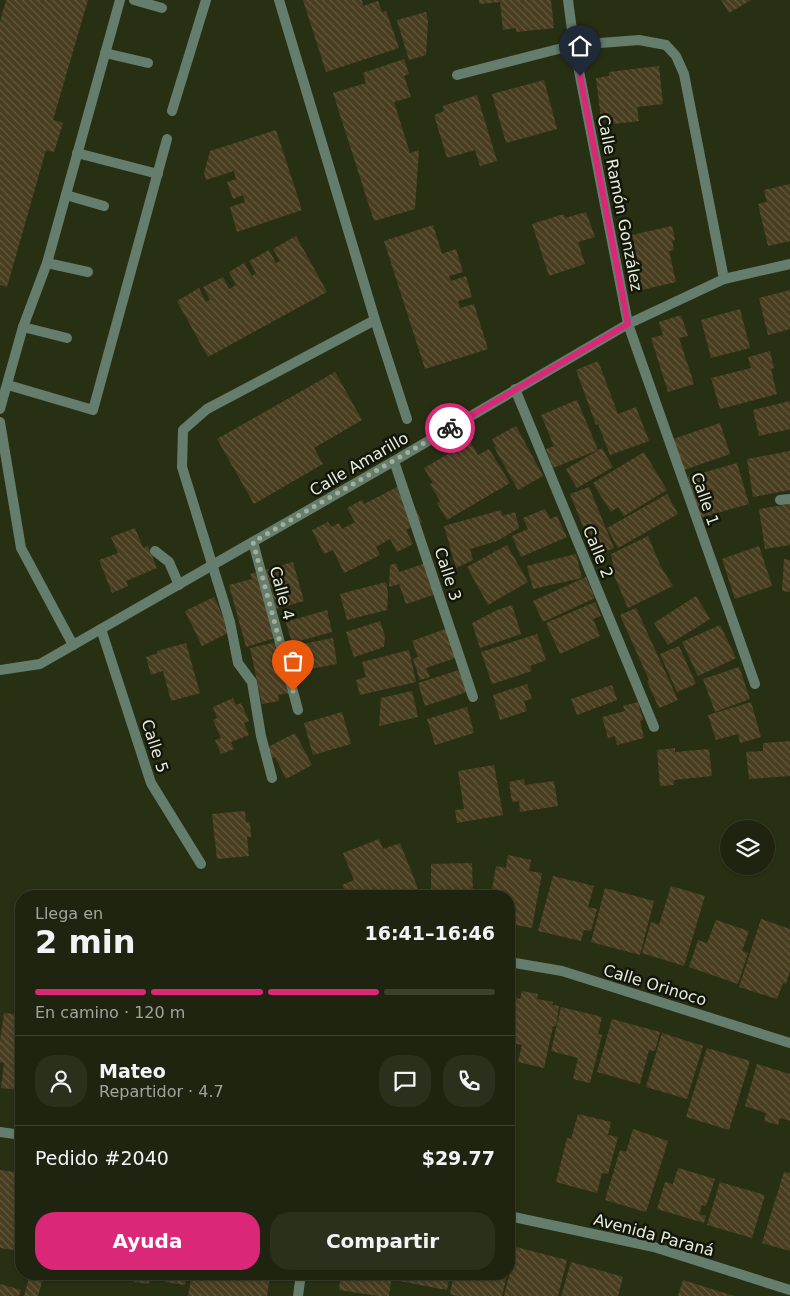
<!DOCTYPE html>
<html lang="es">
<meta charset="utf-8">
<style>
body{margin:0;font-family:"DejaVu Sans",sans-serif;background:#2b301d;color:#f1f3f6;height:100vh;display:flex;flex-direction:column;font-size:19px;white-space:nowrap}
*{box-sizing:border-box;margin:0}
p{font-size:16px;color:#a1a49e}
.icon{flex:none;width:28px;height:28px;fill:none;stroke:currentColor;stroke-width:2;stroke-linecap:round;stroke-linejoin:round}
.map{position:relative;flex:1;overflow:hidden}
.drawer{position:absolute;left:15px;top:890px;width:500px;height:390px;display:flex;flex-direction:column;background:#1e240f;border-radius:20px;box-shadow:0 1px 4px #0004,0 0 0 1px #3c412f}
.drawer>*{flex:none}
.controls{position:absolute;left:720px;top:820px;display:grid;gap:10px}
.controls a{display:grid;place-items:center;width:55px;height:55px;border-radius:50%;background:#1e240f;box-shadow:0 1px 4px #0004,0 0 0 1px #3c412f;font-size:25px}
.pin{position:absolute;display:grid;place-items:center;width:42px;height:42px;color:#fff;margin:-51px -21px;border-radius:50% 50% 50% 0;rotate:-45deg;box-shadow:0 0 5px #0007}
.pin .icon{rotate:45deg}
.courier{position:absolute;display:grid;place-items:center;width:50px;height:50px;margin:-25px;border:4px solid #db2777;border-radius:50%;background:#fff;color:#222;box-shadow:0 1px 6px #0007}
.head em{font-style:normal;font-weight:700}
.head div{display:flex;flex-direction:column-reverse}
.head{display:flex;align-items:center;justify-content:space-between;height:85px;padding:0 20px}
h1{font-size:32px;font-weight:700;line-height:38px}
.bar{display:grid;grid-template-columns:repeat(4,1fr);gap:8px 5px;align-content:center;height:60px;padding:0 20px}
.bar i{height:6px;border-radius:4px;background:#3c412f}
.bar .active{background:#db2777}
.bar p{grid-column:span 4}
.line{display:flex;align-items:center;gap:12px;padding:0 20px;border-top:1px solid #3c412f}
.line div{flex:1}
.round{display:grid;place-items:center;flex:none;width:52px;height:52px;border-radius:20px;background:#2b301d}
.button{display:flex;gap:10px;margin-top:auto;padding:10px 20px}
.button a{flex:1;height:58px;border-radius:20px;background:#db2777;color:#fff;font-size:20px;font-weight:700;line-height:58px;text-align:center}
.button a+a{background:#2b301d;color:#f1f3f6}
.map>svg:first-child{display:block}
.building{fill:url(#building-back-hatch)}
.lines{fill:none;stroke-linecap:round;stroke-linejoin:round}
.lane{stroke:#647d6d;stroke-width:10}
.street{stroke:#647d6d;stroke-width:10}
.done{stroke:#a5ac97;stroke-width:5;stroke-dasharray:0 9}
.route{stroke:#db2777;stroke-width:6}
.labels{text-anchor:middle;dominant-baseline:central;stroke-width:5;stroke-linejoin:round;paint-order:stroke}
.street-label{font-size:16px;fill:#e8eedd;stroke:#13160a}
</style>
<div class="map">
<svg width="790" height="1296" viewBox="0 0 790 1296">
<defs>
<pattern id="building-back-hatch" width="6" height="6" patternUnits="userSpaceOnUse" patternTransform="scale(1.25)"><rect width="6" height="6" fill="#493d20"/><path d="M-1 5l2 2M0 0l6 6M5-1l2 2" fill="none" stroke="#635940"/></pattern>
</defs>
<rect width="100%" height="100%" fill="#283014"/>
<g class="building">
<polygon points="6,0 88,0 53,120 63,123 54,152 46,150 7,287 0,285 0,22"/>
<polygon points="303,0 362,0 363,6 378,1 382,12 386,11 399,48 326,72"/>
<polygon points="479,0 551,0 554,28 516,32 516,28 503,30 500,2 479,4"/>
<polygon points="721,0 751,0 729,13"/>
<polygon points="426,12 428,21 426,55 409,60 397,20"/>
<polygon points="404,59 409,74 404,76 411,97 394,102 410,153 419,150 415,209 374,221 333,93 366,83 363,73"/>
<polygon points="659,66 663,104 637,107 639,121 614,124 613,117 601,119 596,78 609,76 609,72"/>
<polygon points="544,80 557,129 506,143 492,94"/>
<polygon points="477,95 497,161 480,166 475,150 447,158 434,115 444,111 443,106"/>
<polygon points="276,130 302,210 237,232 230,207 245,202 243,195 233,199 227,182 236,179 234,171 206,180 204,173 210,151"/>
<polygon points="790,184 790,241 768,246 758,204 767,202 764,190"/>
<polygon points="586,212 595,237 578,242 585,264 549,276 532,224 564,214 565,218"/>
<polygon points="433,225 442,254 456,249 463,272 449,276 451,281 466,276 472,297 458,301 460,308 474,304 488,349 425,369 384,241"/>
<polygon points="672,226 675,240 672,241 674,250 669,251 676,282 638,291 632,269 639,267 632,235"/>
<polygon points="296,236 327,292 208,357 177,301 199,288 206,302 210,300 203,287 223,277 229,289 236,285 229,272 244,263 252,276 256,273 249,261 269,250 276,263 280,261 273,249"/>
<polygon points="790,290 790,329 768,335 759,298"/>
<polygon points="740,309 750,348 711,358 701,320"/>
<polygon points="681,315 688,336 679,338 694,384 668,392 651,338 663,335 659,322"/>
<polygon points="770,351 774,368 771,369 777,394 720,409 711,378 751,368 748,357"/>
<polygon points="598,361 618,414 636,407 649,441 610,455 598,424 596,425 576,370"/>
<polygon points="335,372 362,420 314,448 323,464 254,504 217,439"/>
<polygon points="577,400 598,450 553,468 546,449 554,446 541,415"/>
<polygon points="790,401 790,429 759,436 753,410"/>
<polygon points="720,423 730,454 681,471 670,440"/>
<polygon points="516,426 543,476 518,490 494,447 496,446 492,439"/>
<polygon points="470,441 478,455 489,449 510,483 447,520 437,503 440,501 430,484 433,483 424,468"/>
<polygon points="602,448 613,467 577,488 566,469"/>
<polygon points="790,451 790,490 753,497 747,459"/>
<polygon points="644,452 667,490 624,516 618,507 611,512 593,483"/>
<polygon points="737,463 749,504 699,518 688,477"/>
<polygon points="403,484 422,522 406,530 413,544 397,552 390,539 376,547 380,555 344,573 333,550 324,554 312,530 328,522 331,527 339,523 342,529 355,522 347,508 362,500 364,504"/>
<polygon points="589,487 614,548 595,556 570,494"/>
<polygon points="667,494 678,514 618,548 607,528"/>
<polygon points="790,504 790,545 765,549 759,509"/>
<polygon points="545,509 550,519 557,516 567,537 521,557 512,536 528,529 523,518"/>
<polygon points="501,510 502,516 515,512 519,528 497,541 470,549 473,560 456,568 444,526"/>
<polygon points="135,528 143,548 148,546 157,568 126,581 128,586 112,593 99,560 118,553 111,537"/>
<polygon points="648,536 661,567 673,586 628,608 610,566 613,564 611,554"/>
<polygon points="507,545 528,582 488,605 467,567"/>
<polygon points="759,546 772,586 735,599 722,559"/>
<polygon points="576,554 582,578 533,589 527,566"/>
<polygon points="784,559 790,560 790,592 782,591"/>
<polygon points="432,561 442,592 406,604 399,584 389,587 390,565 396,563 399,572"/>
<polygon points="293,562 304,601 272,610 279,637 246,647 229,585 252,579 250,574"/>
<polygon points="586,577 595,598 543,622 533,601"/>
<polygon points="386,582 388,593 387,610 347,620 340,594"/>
<polygon points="696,596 710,619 668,645 654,623"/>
<polygon points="214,597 230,632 202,646 185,611"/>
<polygon points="595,602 601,616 593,619 600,636 560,654 546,623"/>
<polygon points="512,605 521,634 480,648 472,623 497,610"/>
<polygon points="636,608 678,700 659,708 647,681 649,680 620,615"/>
<polygon points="327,610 332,632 292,643 286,622"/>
<polygon points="380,621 385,636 384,647 354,657 346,632"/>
<polygon points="720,625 736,658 698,676 682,642"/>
<polygon points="451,627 461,656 426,668 430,677 420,680 413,659 418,657 412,641"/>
<polygon points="537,634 546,660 530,666 532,671 492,684 481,652"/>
<polygon points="333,638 337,664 292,672 287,647"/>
<polygon points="277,642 289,693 278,695 279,701 262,704 250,648"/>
<polygon points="186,643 200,693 171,701 163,671 151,675 146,657 158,653 157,651"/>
<polygon points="679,646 696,684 677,692 660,654"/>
<polygon points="409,650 416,682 360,695 356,680 366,677 362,662"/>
<polygon points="739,667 750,699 715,712 703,679"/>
<polygon points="462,669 470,691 425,706 418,683"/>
<polygon points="527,684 532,699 524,701 527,711 500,720 493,695"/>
<polygon points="612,685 617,700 577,715 571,699"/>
<polygon points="412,691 418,717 379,726 381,698"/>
<polygon points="233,698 236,705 241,703 249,721 244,723 249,735 231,742 234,749 221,754 215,740 221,738 213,720 217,718 213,707"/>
<polygon points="638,702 643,720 640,721 644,738 617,745 615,736 608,738 602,717 625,711 623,706"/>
<polygon points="751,702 761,737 740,743 738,734 716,740 708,715"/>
<polygon points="467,707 474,733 435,745 427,719"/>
<polygon points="342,712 351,744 313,755 304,723"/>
<polygon points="295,733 312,765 286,779 275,757 271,759 266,748"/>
<polygon points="790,741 790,776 749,779 746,752 763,751 763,743"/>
<polygon points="675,748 675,752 709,749 712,776 674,780 674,785 660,786 657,750"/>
<polygon points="494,765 503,815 457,823 455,810 464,809 458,771"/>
<polygon points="524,779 525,785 554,781 558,806 520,812 519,801 512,802 509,782"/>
<polygon points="245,811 246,822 250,822 251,837 247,837 249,856 217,859 212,814"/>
<polygon points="379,839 383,849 400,843 421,896 347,896 342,885 354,880 343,853"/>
<polygon points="508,855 531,860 529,871 542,873 532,928 509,924 509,896 491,896 496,866 506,868"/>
<polygon points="472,863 473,896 431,896 431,864"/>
<polygon points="553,876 594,886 588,907 597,909 591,931 584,930 581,941 538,931"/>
<polygon points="671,886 705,896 684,966 642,953 651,922 659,925"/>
<polygon points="605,888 654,901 640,955 591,942"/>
<polygon points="761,919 790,929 790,971 786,984 783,983 777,999 739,987"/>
<polygon points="716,920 749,931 742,951 748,953 738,984 689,967 698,940 707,943"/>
<polygon points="522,991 538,994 537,999 553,1002 552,1005 559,1006 556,1026 553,1026 544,1068 518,1062 522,1045 509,1042 509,1005 510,996 520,999"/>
<polygon points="561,1007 602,1017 598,1034 602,1035 590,1083 573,1079 578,1058 551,1051"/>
<polygon points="4,1013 21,1015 21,1090 1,1088 4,1063 0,1062 0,1041"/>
<polygon points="612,1019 660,1032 655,1051 649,1050 640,1084 597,1072"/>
<polygon points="662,1033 703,1046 687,1099 646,1087"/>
<polygon points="707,1048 750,1061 729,1130 686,1117"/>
<polygon points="757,1064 790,1074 790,1121 780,1118 778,1125 764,1121 766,1113 745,1106"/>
<polygon points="578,1114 611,1122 608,1135 618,1137 608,1174 602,1173 597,1193 556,1182 567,1138 571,1139"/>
<polygon points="633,1129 668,1141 646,1212 605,1200 620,1150 626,1152"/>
<polygon points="678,1168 715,1179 706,1206 702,1205 699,1214 706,1216 704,1223 657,1209 665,1182 673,1184"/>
<polygon points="0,1170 21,1173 21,1251 0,1248"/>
<polygon points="784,1172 790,1173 790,1251 762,1243"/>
<polygon points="720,1182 765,1195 752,1238 707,1225"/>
<polygon points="516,1247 567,1260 558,1296 504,1296"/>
<polygon points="571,1262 623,1277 618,1296 561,1296"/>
<polygon points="30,1274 44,1274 38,1296 24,1296"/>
<polygon points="136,1274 150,1274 149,1284 134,1282"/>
<polygon points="166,1274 187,1274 185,1285 165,1282"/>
<polygon points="192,1274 210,1275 210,1274 258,1274 270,1276 267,1296 188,1296"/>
<polygon points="341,1274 392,1274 389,1296 378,1296 339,1290"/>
<polygon points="395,1274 450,1274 447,1290 394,1280"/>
<polygon points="454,1274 507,1274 502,1296 457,1296 450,1294"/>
<polygon points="683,1280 734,1296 678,1296"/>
<polygon points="0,1284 21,1290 19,1296 0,1296"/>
</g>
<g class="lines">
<g class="lane">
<polyline points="134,0 162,8"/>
<polyline points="279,0 375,320 407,419"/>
<polyline points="105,53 148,63"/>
<polyline points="457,75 574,45"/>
<polyline points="172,111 206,0"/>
<polyline points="77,153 158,174"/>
<polyline points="66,195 104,206"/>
<polyline points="47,263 88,272"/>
<polyline points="23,327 67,338"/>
<polyline points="8,385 93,410 167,139"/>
<polyline points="0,409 23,327 47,263 120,0"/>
<polyline points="0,422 21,548 73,645"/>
<polyline points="780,500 790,499"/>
<polyline points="155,551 169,562 179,585"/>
<polyline points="272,778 261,736 252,682 238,663 230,622 182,467 183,430 207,409 375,320"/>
</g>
<g class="street">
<polyline points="568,0 574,45 628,324 755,684"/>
<polyline points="574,45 639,40 666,45 676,56 684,74 724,279"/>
<polyline points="515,389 654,727"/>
<polyline points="394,461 473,697"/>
<polyline points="253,542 298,710"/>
<polyline points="101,629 151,783 201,864"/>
<polyline points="0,670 40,664 394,461 628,324 724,279 790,264"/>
<polyline points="509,962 562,971 790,1043"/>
<polyline points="0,1132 21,1135"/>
<polyline points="509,1216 654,1247 790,1290"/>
<polyline points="298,1296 301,1274"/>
</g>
</g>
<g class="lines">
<polyline class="done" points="293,691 253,542 450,428"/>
<polyline class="route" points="450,428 628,324 580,76"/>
</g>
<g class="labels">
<g class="street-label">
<text transform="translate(620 203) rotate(79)">Calle Ramón González</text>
<text transform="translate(359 464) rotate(-30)">Calle Amarillo</text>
<text transform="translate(705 499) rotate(71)">Calle 1</text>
<text transform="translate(598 552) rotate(68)">Calle 2</text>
<text transform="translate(448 574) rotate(72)">Calle 3</text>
<text transform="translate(282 593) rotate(75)">Calle 4</text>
<text transform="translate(155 746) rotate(72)">Calle 5</text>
<text transform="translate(655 985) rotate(17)">Calle Orinoco</text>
<text transform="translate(654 1235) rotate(15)">Avenida Paraná</text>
</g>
</g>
</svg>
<div class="controls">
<a><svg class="icon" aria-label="layers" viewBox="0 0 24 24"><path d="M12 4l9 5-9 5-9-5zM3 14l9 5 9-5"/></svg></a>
</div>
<div class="pin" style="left:293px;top:691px;background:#ea580c"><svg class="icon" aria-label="bag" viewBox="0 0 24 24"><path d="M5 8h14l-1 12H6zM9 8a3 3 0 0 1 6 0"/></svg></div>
<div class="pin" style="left:580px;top:76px;background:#1f2937"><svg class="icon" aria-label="home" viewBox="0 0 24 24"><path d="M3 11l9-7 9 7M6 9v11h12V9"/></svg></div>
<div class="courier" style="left:450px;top:428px"><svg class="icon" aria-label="bike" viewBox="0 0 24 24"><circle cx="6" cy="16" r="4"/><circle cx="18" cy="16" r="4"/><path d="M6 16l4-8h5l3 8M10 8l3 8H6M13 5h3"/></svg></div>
<section class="drawer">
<div class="head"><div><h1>2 min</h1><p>Llega en</p></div><em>16:41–16:46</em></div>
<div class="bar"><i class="active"></i><i class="active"></i><i class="active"></i><i></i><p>En camino · 120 m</p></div>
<div class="line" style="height:90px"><a class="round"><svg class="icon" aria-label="person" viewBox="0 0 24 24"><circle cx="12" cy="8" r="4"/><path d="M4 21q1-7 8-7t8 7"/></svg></a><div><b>Mateo</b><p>Repartidor · 4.7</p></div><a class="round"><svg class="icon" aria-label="chat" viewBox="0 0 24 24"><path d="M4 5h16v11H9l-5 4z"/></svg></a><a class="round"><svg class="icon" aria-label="phone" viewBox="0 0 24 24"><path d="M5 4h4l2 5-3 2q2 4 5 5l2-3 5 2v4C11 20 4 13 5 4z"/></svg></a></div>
<div class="line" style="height:65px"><div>Pedido #2040</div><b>$29.77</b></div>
<div class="button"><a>Ayuda</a><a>Compartir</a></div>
</section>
</div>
